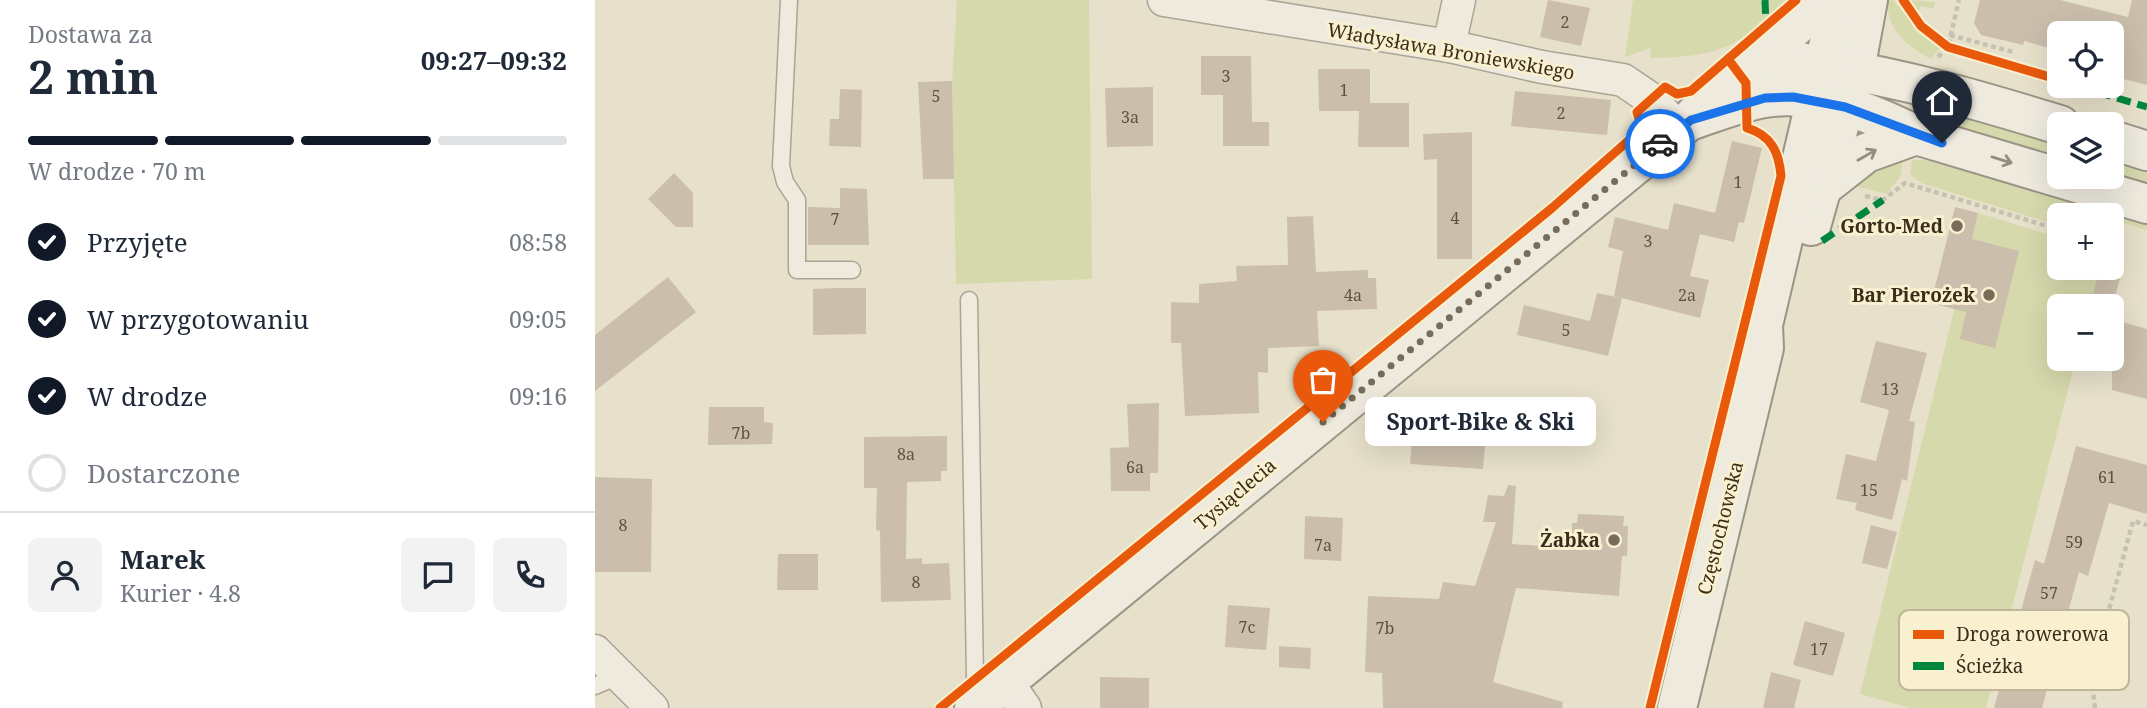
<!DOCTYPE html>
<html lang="pl">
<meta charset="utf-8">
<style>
body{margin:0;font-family:"Noto Serif",serif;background:#f2f2f3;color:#1f2937;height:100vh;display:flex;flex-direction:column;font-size:26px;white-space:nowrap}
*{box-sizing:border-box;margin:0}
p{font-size:23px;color:#747a83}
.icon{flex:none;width:38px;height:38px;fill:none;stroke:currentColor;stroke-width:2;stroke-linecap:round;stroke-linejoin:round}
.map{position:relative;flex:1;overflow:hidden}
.panel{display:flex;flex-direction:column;background:#fff;width:595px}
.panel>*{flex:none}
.fabs{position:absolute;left:1452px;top:21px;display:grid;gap:14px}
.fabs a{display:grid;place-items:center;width:77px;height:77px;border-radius:10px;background:#fff;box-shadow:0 7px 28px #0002;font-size:35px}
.pin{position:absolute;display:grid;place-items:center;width:60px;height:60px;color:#fff;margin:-72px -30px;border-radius:50% 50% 50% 0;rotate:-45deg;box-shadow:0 0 7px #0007}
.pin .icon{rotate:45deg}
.courier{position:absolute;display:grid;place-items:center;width:70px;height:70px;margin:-35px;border:5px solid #1a73e8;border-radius:50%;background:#fff;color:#222;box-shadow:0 2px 9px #0007}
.bubble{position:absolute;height:49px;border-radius:10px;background:#fff;box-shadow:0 7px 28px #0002;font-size:23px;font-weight:700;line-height:49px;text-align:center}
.headline em{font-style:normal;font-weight:700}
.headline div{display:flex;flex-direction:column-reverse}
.headline{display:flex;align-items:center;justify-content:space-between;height:119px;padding:0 28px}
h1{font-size:46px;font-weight:700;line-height:52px}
.bar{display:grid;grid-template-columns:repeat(4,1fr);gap:10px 7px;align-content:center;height:84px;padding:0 28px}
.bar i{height:9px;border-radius:5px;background:#e0e1e3}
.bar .current{background:#111827}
.bar p{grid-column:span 4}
.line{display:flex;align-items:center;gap:18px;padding:0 28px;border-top:2px solid #e0e1e3}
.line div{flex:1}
.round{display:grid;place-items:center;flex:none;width:74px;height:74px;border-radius:10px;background:#f2f2f3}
ol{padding:0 28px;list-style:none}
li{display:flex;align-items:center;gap:21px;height:77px}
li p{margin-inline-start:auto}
li .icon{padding:7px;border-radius:50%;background:#111827;color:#fff;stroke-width:4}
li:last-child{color:#747a83}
li i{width:38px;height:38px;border:4px solid #e0e1e3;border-radius:50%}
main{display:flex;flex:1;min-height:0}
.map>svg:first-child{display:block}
.green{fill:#d5d9ac}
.building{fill:#cbbeac}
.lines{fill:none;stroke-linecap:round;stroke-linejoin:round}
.lane-casing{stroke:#aca494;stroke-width:19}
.street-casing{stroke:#aca494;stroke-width:35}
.secondary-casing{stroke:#9b9485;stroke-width:42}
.path{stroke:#c7c1b4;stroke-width:4.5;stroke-dasharray:5 3.5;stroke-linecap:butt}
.lane{stroke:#eeeade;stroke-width:16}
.street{stroke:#eeeade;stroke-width:32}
.secondary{stroke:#eeeade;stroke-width:38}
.quiet{stroke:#00873e;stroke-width:7;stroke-dasharray:14 7;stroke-linecap:butt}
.cycleway-casing{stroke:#f9f0d0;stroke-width:13}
.cycleway{stroke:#e8590c;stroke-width:9}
.oneway{stroke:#948c7c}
.done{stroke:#776c59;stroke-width:7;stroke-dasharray:0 12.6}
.route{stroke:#1a73e8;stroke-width:9}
.poi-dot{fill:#776c59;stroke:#f9f0d0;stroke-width:2.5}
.labels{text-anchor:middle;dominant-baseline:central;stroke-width:6;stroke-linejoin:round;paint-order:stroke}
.number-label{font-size:16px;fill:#5f513f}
.street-label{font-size:19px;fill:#3b2d1b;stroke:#f9f0d0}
.poi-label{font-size:19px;font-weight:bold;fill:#3b2d1b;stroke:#f9f0d0;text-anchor:end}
.key{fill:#f9f0d0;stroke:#c0b69a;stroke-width:2}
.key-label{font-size:19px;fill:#3b2d1b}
</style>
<main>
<section class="panel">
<div class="headline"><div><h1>2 min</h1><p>Dostawa za</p></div><em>09:27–09:32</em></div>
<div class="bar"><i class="current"></i><i class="current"></i><i class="current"></i><i></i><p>W drodze · 70 m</p></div>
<ol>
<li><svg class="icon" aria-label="check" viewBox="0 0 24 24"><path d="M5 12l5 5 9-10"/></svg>Przyjęte<p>08:58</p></li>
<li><svg class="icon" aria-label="check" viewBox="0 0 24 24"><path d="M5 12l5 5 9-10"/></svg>W przygotowaniu<p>09:05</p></li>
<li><svg class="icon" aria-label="check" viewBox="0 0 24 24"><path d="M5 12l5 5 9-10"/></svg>W drodze<p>09:16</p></li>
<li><i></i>Dostarczone</li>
</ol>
<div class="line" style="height:126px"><a class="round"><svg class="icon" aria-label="person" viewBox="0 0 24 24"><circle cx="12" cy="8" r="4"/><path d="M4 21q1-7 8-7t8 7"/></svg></a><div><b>Marek</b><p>Kurier · 4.8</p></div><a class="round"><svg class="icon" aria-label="chat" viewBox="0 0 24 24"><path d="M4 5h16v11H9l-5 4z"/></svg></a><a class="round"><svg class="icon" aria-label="phone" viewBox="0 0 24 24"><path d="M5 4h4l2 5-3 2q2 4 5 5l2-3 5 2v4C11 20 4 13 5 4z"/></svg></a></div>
</section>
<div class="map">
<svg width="1552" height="708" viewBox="0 0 1552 708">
<rect width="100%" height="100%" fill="#e7e1cb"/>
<g class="green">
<polygon points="362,0 494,0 497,279 361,284 357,81"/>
<path d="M1038,0H1192C1147,48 1121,57 1055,58L1056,48L1030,57Z"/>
<path d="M1292,0H1298L1324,30L1347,46L1336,59C1310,44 1293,32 1292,0Z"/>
<polygon points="1312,0 1340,2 1338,9 1325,6 1323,16"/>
<polygon points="1334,103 1465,143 1465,161 1330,119"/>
<polygon points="1308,159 1306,175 1292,194 1259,186 1280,168"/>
<polygon points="1517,159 1552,169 1552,188 1517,177"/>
<polygon points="1317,160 1339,160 1475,200 1470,215 1465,215 1465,226 1326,183 1315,174"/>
<polygon points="1488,204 1552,224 1552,230 1528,223 1517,225 1517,215 1484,215"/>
<polygon points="1383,213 1465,238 1465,268 1505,268 1495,306 1465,306 1465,359 1481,359 1391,708 1316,708 1265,694"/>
</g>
<g class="building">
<polygon points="953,0 995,8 986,46 945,37"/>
<polygon points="1385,0 1465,0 1533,17 1537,0 1552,0 1552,85 1517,76 1528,33 1465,33 1465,51 1429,41 1428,45 1386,35 1379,23"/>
<polygon points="606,56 656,56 657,122 674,122 674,146 628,146 628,95 606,95"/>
<polygon points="723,69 775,69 775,103 814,103 814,147 763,147 764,111 724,111"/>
<polygon points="357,81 359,179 328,179 323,82"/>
<polygon points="558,87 558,146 512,147 510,88"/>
<polygon points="245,89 267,90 266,147 234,146 235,119 244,119"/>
<polygon points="920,91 1016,100 1012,135 916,126"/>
<polygon points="877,132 877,259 842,259 842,159 829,160 828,134"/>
<polygon points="1137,141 1167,148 1149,223 1144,222 1139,242 1105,234 1095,276 1114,280 1105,318 1019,296 1028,251 1013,247 1020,217 1073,230 1079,203 1120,213"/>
<polygon points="79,173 98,193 98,227 81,227 53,199"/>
<polygon points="245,188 272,189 274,245 213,245 213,207 245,208"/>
<polygon points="1360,207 1383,213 1377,239 1424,251 1400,348 1365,339 1371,312 1336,303"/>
<polygon points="718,216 721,272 773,270 773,278 781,278 782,309 722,311 724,346 673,348 673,373 663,372 664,413 590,416 586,343 576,343 576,302 604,303 604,284 642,281 641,266 693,265 692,217"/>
<polygon points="1505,268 1528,268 1517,307 1495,305"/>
<polygon points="73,277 101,312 0,391 0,335"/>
<polygon points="239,288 271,288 271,334 218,335 218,289"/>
<polygon points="1002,293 1027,298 1013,356 922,335 929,305 995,321"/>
<polygon points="1517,319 1552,329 1552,399 1517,390"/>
<polygon points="1281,341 1332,353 1314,421 1320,422 1312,481 1307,479 1297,520 1260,510 1262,503 1241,499 1251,454 1281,461 1294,410 1265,402"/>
<polygon points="564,403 563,473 555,473 555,491 516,491 515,448 534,447 532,404"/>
<polygon points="114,407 169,407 169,422 178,423 177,444 113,445"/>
<polygon points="840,410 887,413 886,432 891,433 888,469 815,464 817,438 838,439"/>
<polygon points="352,436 352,471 346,471 346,481 312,482 311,559 327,558 327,564 354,563 356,600 286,602 285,531 281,530 282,488 269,488 269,437"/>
<polygon points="1481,446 1552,465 1552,514 1514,503 1493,576 1484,572 1447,708 1399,708 1440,560 1449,564"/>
<polygon points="0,477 57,479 56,572 0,572"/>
<polygon points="913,485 921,486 917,544 976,548 977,523 982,523 983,514 1029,516 1028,526 1033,526 1032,556 1027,556 1024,596 921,588 898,682 968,702 967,708 788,708 787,673 770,672 773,596 844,599 848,582 880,586 901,522 888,522 893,495 909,496"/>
<polygon points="710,516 748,518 746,561 709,559"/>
<polygon points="1276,525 1302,532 1292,569 1267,563"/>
<polygon points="183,554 223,554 223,590 182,590"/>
<polygon points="633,605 675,608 671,650 630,647"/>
<polygon points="1210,621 1250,633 1238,676 1198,665"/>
<polygon points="684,646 716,648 715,669 684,667"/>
<polygon points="1176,672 1206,680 1199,708 1168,708"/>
<polygon points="505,677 554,678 554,708 505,708"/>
</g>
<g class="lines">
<g class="lane-casing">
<g id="lane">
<polyline points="194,0 186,166 190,182 202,200 202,270 257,270"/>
<polyline points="374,300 380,680 386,700"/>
<polyline points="0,686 23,676"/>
</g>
</g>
<g class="street-casing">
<g id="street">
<polyline points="569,0 854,46 947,67 1028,80 1056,99 1084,129"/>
<polyline points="854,46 864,0"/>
<polyline points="0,651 57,708"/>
<polyline points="412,682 430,708"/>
</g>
</g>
<g class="secondary-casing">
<g id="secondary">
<polyline points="1151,66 1200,27 1227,0"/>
<path d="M1097,120C1121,112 1146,102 1170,98C1221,90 1277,113 1321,135L1552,204"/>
<polyline points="1517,140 1552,151"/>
<polyline points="1229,186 1271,153 1321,135"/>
<polyline points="1216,226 1260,70 1273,0"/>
<path d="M379,708L1095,120C1118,96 1137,72 1169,62C1188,56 1208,63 1227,66C1309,78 1386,101 1465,125"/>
<polyline points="1082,708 1169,348 1168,325 1244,0"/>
</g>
</g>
<g class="path">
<polyline points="1355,35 1418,52"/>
<polyline points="1343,57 1353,47 1364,0"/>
<polyline points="1270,196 1288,200 1310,183 1465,230"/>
<polyline points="1500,708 1496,676 1538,521 1552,525"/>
</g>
<use href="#lane" class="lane"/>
<use href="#street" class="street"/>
<use href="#secondary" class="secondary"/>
<g class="quiet">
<polyline points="1170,0 1171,27"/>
<polyline points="1482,86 1552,107"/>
<polyline points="1227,241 1288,200"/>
</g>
<g class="cycleway-casing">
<g id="cycleway">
<polyline points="1308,0 1326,26 1353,47 1465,80"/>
<polyline points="345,708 957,208 1042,133 1046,125 1042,112 1070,87 1082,94 1096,91 1201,0"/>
<path d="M1055,708L1186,176C1184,152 1176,135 1152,128L1151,83L1133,59"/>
</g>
</g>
<use href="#cycleway" class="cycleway"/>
</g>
<defs><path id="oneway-shaft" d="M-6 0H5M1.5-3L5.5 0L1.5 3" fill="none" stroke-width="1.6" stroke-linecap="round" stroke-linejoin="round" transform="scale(1.75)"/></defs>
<g class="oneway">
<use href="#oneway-shaft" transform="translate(1272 155) rotate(-30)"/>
<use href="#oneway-shaft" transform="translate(1407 160) rotate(17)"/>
</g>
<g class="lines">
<polyline class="done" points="728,422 1065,144"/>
<polyline class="route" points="1065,144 1096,120 1170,98 1198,97 1250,107 1347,143"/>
</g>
<g class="poi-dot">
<circle cx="1362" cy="226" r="7"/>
<circle cx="1394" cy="295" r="7"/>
<circle cx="1019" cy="540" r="7"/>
</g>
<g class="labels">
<g class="number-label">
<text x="970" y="22">2</text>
<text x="631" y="76">3</text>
<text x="749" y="90">1</text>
<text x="341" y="96">5</text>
<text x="966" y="113">2</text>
<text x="535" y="117">3a</text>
<text x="1143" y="182">1</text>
<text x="860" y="218">4</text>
<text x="240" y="219">7</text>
<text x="1053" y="241">3</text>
<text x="758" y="295">4a</text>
<text x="1092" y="295">2a</text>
<text x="971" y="330">5</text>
<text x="1295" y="389">13</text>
<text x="146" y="433">7b</text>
<text x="311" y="454">8a</text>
<text x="540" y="467">6a</text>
<text x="1512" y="477">61</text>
<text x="1274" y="490">15</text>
<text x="28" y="525">8</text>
<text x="1479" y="542">59</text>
<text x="728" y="545">7a</text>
<text x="321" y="582">8</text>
<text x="1454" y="593">57</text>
<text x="652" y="627">7c</text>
<text x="790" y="628">7b</text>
<text x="1224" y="649">17</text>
</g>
<g class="street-label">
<text transform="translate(856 51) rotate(10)">Władysława Broniewskiego</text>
<text transform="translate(640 494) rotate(-40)">Tysiąclecia</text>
<text transform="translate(1125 528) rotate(-76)">Częstochowska</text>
</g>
<g class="poi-label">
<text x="1348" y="226">Gorto-Med</text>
<text x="1380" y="295">Bar Pierożek</text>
<text x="1005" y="540">Żabka</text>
</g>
</g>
<rect x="1304" y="610" width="230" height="80" rx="10" class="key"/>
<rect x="1318" y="630" width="31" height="9" fill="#e8590c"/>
<rect x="1318" y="662" width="31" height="8" fill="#00873e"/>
<g class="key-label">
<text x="1361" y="641">Droga rowerowa</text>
<text x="1361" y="673">Ścieżka</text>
</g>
</svg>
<div class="fabs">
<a><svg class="icon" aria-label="locate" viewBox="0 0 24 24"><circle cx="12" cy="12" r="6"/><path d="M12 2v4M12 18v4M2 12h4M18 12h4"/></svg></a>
<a><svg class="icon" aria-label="layers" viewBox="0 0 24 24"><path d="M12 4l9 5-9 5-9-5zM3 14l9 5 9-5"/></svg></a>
<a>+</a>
<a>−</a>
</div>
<div class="pin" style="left:728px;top:422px;background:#ea580c"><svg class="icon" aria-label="bag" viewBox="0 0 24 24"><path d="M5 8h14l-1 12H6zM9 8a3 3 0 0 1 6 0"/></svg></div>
<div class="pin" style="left:1347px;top:143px;background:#1f2937"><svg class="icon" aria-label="home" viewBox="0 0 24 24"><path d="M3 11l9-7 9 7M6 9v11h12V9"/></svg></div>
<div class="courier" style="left:1065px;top:144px"><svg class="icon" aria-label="car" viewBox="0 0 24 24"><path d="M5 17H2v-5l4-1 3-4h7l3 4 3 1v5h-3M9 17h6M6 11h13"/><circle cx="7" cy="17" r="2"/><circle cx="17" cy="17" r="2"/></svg></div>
<div class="bubble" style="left:770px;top:397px;width:231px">Sport-Bike &amp; Ski</div>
</div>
</main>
